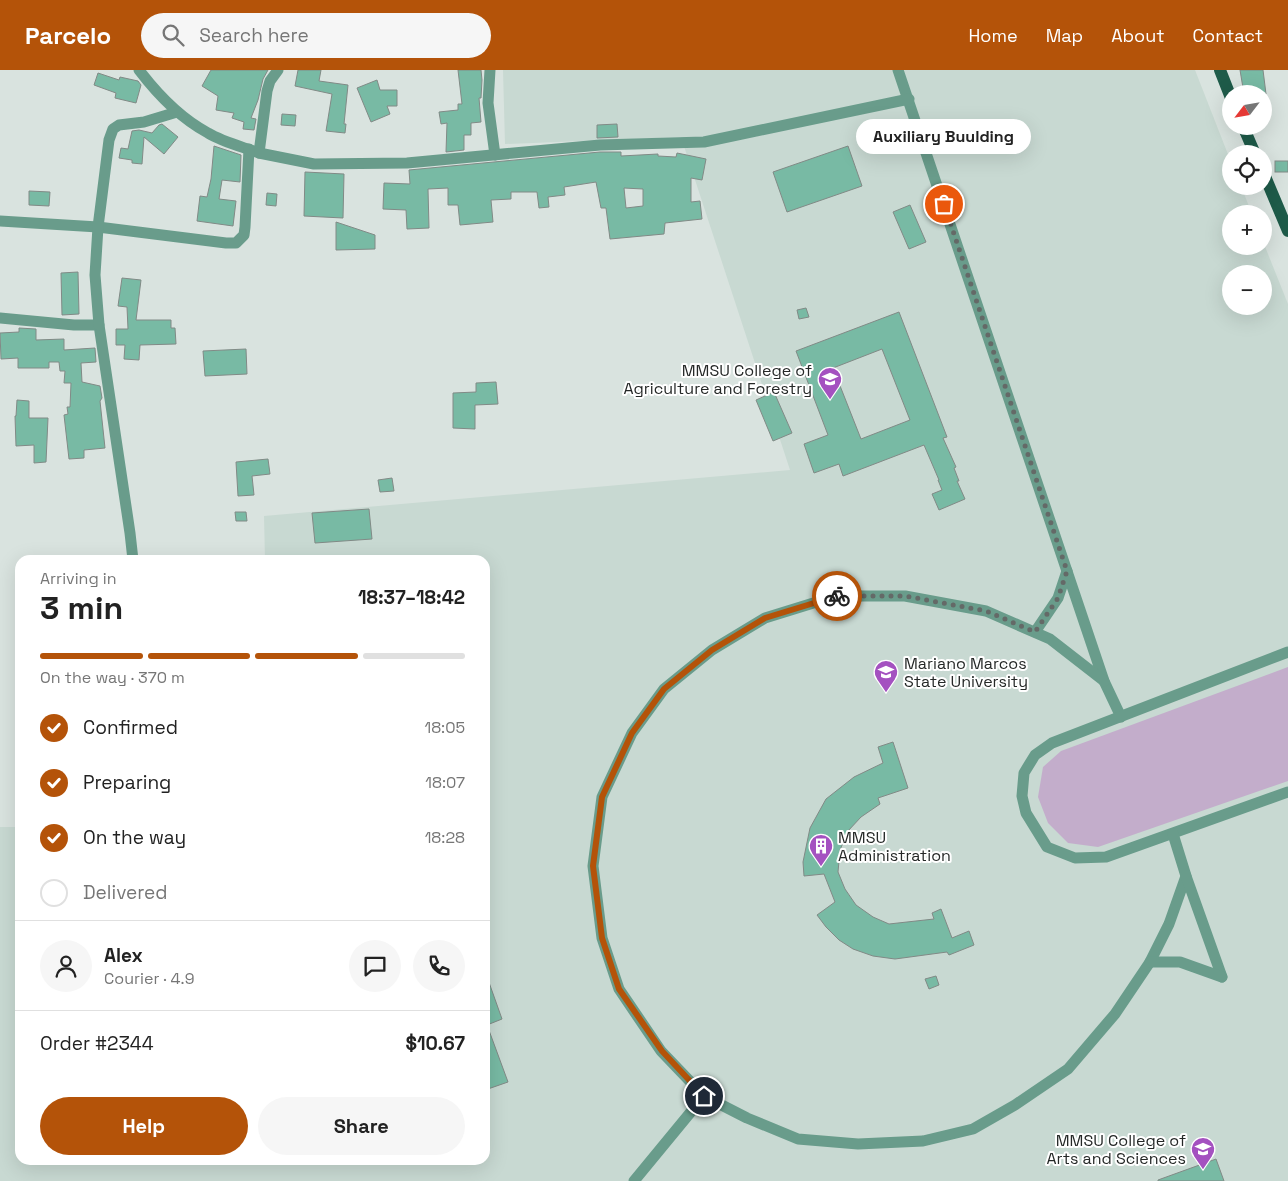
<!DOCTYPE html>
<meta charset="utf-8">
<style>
body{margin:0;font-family:"Space Grotesk",sans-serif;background:#f6f6f6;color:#222;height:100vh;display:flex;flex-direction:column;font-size:19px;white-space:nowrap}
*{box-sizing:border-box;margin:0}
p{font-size:16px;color:#767676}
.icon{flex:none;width:28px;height:28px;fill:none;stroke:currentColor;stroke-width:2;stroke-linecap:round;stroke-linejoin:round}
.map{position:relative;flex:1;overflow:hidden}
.side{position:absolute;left:15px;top:485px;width:475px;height:610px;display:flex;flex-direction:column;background:#fff;border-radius:15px;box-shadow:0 5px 20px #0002}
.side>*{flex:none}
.needle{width:32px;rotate:239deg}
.fabs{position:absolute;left:1222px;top:15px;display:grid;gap:10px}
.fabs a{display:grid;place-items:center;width:50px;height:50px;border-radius:50%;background:#fff;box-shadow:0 5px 20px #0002;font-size:25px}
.pin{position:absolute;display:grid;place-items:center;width:42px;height:42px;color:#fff;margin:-21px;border:2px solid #fff;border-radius:50%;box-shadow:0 1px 5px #0007}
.courier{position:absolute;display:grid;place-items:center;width:50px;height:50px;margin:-25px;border:4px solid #b45309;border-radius:50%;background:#fff;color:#222;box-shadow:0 1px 6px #0007}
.bubble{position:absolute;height:35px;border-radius:18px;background:#fff;box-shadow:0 5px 20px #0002;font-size:16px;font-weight:700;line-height:35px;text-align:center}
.head em{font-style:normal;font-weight:700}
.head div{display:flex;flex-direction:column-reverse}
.head{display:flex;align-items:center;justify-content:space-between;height:85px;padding:0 25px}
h1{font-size:32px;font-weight:700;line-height:38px}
.bar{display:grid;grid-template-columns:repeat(4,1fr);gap:8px 5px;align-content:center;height:60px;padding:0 25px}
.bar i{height:6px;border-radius:4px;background:#e0e0e0}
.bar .selected{background:#b45309}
.bar p{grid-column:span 4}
.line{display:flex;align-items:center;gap:12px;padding:0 25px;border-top:1px solid #e0e0e0}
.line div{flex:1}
.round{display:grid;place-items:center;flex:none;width:52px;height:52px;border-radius:26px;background:#f6f6f6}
ol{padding:0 25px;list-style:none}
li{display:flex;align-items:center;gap:15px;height:55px}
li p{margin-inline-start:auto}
li .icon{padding:5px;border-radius:50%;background:#b45309;color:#fff;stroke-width:4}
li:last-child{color:#767676}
li i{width:28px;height:28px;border:2px solid #e0e0e0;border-radius:50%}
.button{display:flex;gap:10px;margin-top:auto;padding:10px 25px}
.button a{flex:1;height:58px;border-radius:30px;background:#b45309;color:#fff;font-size:20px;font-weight:700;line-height:58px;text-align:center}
.button a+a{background:#f6f6f6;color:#222}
header{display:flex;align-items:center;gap:30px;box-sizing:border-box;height:70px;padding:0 25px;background:#b45309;color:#fff}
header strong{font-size:24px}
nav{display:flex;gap:28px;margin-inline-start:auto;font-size:18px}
.search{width:350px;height:45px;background:#f6f6f6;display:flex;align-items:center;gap:12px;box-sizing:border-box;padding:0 18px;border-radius:28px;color:#767676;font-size:19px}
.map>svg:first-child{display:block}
.built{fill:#c8d9d2;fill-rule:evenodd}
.green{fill:#c3adcb}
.building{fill:#78baa4;stroke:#818a86;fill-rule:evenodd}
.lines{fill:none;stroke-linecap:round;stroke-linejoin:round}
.street{stroke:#699c8b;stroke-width:11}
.primary{stroke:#1e5b49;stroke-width:12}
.done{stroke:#646967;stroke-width:5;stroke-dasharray:0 9}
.route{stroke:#b45309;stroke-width:6}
.labels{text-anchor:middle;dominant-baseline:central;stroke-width:4;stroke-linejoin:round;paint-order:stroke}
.poi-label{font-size:16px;fill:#252827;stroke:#fff;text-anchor:end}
</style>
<header>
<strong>Parcelo</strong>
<div class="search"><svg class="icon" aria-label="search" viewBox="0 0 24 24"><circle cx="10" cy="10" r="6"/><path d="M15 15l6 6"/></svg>Search here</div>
<nav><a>Home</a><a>Map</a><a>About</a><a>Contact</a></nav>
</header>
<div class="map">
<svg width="1288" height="1111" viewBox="0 0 1288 1111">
<rect width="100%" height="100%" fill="#d9e3df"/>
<path class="built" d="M503,0H1195L1231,92V116H1241L1252,144H1231V176H1264V174L1288,234V1111H0V757H20V1090H485V490H265L264,446L790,400L681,67L505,74ZM1231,204H1264V236H1231Z"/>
<polygon class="green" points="1288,597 1288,711 1098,777 1068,773 1048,753 1038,727 1043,697 1061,681"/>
<g class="building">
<polygon points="211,0 268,0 263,9 258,30 251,48 256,49 254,60 243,59 244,52 232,48 234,43 216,40 218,26 202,16"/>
<polygon points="298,0 321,0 319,11 348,15 344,54 346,54 345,63 326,61 332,24 295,16"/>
<polygon points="458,0 481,0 482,10 481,28 479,28 481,52 471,53 471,65 464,65 464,80 446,82 447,53 441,54 439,42 458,40 458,34 462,34"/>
<polygon points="1240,0 1263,0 1266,24 1244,24"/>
<polygon points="98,3 119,10 120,7 138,11 141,15 136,33 115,28 116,23 94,15"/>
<polygon points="377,10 380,20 397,20 397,36 387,36 390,44 371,52 357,18"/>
<polygon points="282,44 296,45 295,56 281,55"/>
<polygon points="162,54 178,67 164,84 144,67 142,94 132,93 132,90 119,88 121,78 128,79 132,61 139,60 152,63 159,55"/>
<polygon points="617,54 618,67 597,68 597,55"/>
<polygon points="214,76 241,85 240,112 222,110 219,129 236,131 233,156 197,151 200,126 207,127 211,109"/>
<polygon points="848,76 862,116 787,142 773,102"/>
<path d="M600,82H621V86L658,84V86L676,87L677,83L706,89L702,110L691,108V132L700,131L702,149L665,153L664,164L610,169L606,138H601L596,112L564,117L565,125L548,127L549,137L539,138L537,122H511V129L491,130L493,152L460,155L458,135H448V118L428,119L429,158L407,159L406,140L383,139L384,113L410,114L409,100ZM624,118L643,119V136L626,138Z"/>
<rect x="1275" y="91" width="13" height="11"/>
<polygon points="305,102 344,104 343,148 304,146"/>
<polygon points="29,121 50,122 49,136 29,135"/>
<polygon points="267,123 277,124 276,136 266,135"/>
<polygon points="910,135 926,172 909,179 893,142"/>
<polygon points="336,152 375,165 375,179 336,180"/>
<polygon points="78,202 79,244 62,245 61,203"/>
<polygon points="122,208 141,210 136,250 171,250 171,258 175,258 176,274 140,275 139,290 124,289 125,275 116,275 116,259 128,259 127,237 118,236"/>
<polygon points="806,238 809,247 799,249 797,240"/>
<path d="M899,242L947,367L943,368L956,397L954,398L959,411H957L965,429L939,440L932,424L942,420L938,410H939L924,375L843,406L839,394L814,403L804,374L828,365L796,281ZM882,279L910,350L861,369L833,298Z"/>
<polygon points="19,258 36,259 36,270 64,269 64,280 95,278 96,292 81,293 82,312 100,316 102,328 100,331 105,378 84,380 84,388 69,389 64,345 68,344 67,337 70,337 71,313 64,313 65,301 60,301 59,292 49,292 49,298 18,298 18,288 1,289 0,263 19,262"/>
<polygon points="246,279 247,304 205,306 203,281"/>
<polygon points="496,312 498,334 475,335 475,359 453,358 453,323 476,322 476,313"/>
<polygon points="774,322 792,363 773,371 756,330"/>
<polygon points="17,330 29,331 29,348 48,348 46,392 34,393 34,375 16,376 15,346 16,346"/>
<polygon points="268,389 270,404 252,406 254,425 238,426 236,392"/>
<polygon points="392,408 394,421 380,422 378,410"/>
<polygon points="369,439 372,469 315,473 312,443"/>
<polygon points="235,442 246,442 247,451 236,451"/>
<polygon points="893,672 908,718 878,728 880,734 861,747 848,761 840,780 838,802 845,819 856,835 873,847 889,854 934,849 932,843 941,839 952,868 969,861 974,875 949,885 947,882 895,889 873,886 853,879 839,870 826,857 817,845 835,832 824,804 804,806 803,792 810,758 826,729 854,707 883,693 878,677"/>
<polygon points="485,904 486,904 502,949 487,955 508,1012 485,1020"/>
<polygon points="936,906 939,915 929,919 925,909"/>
<polygon points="1216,1089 1224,1111 1158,1111 1158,1110"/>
</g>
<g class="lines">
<g class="street">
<path d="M139,0C158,25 180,48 208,63C223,72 243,77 259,83L267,21L270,11L278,0"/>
<polyline points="490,0 488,33 495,85"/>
<polyline points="898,0 1104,611 1121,647"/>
<polyline points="259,83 314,94 407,93 600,75 704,72 909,29"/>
<polyline points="0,151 98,157 226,173 236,173 244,165 245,157 249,79"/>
<polyline points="0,248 74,255 99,255 130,463 133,490"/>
<polyline points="99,255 95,205 98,157 109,70 113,59 119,55 144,52 177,42"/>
<polyline points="1035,562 1058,528 1067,501"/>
<polyline points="1288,582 1052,673 1035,685 1024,703 1022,726 1026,743 1047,777 1075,788 1106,787 1288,722"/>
<polyline points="1104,611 1050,569 986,541 905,526 836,526 765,548 712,580 664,619 632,663 602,727 593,796 602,868 619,919 661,981 704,1026 747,1048 798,1069 858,1074 923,1071 973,1059 1015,1035 1068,999 1115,944 1150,892 1169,854 1186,806"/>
<polyline points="1173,764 1186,806 1222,907"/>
<polyline points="1150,892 1180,892 1222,907"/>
<polyline points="634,1111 704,1026"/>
</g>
<g class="primary">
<polyline points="1220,0 1231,28"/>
<polyline points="1243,56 1255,84"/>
<polyline points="1264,104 1288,161"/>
</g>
</g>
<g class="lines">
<polyline class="done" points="837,526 905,526 986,541 1035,562 1058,528 1067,501 944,134"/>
<polyline class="route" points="704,1026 662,981 619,919 602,868 593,796 602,727 632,663 664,619 712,580 765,548 837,526"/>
</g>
<defs>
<g id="university-pin" transform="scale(1.25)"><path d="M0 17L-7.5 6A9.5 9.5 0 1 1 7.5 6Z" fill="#a451c0" stroke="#fff"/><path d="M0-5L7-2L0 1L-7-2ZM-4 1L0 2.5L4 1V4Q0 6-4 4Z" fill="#fff"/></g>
<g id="building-pin" transform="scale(1.25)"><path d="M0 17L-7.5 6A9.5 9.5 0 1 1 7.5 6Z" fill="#a451c0" stroke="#fff"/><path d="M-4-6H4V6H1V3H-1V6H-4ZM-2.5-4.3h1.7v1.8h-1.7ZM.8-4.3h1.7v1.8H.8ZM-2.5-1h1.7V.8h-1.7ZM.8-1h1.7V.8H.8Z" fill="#fff"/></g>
</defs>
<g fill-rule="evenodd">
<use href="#university-pin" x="830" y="309"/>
<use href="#university-pin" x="886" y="602"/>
<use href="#building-pin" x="821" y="776"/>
<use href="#university-pin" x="1203" y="1079"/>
</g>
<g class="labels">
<g class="poi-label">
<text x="812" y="300">MMSU College of<tspan x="812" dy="18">Agriculture and Forestry</tspan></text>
<text x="904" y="593" text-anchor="start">Mariano Marcos<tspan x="904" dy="18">State University</tspan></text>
<text x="838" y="767" text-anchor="start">MMSU<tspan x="838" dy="18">Administration</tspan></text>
<text x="1186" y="1070">MMSU College of<tspan x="1186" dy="18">Arts and Sciences</tspan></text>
</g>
</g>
</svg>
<div class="fabs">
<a><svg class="needle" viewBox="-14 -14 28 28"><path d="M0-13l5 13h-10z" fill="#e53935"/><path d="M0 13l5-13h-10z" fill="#767676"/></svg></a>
<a><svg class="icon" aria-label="locate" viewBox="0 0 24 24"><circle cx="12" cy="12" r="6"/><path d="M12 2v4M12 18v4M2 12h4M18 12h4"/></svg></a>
<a>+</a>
<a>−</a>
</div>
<div class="pin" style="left:944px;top:134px;background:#ea580c"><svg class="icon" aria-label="bag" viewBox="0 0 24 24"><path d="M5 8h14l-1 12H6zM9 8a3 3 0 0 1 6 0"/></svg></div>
<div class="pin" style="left:704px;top:1026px;background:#1f2937"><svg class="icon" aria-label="home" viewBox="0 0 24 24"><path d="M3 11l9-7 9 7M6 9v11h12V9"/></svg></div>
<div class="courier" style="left:837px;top:526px"><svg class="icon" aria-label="bike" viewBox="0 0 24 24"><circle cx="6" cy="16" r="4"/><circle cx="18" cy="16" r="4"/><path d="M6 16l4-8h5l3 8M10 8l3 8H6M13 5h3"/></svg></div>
<div class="bubble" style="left:856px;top:49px;width:175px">Auxiliary Buulding</div>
<section class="side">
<div class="head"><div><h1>3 min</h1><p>Arriving in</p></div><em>18:37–18:42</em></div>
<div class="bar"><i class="selected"></i><i class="selected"></i><i class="selected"></i><i></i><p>On the way · 370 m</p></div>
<ol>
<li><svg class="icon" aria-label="check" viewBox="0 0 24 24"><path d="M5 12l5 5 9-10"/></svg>Confirmed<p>18:05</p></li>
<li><svg class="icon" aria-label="check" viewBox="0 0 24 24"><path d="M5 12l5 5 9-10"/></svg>Preparing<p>18:07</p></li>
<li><svg class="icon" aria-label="check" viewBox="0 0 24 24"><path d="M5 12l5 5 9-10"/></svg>On the way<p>18:28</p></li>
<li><i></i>Delivered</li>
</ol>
<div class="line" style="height:90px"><a class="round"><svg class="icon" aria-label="person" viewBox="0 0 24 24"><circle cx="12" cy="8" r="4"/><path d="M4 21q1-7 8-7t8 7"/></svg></a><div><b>Alex</b><p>Courier · 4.9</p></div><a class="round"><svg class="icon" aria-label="chat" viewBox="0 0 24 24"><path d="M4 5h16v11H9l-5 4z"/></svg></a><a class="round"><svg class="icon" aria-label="phone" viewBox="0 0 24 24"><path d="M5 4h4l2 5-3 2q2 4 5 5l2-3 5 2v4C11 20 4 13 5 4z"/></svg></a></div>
<div class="line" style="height:65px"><div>Order #2344</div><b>$10.67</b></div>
<div class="button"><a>Help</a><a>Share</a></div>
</section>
</div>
